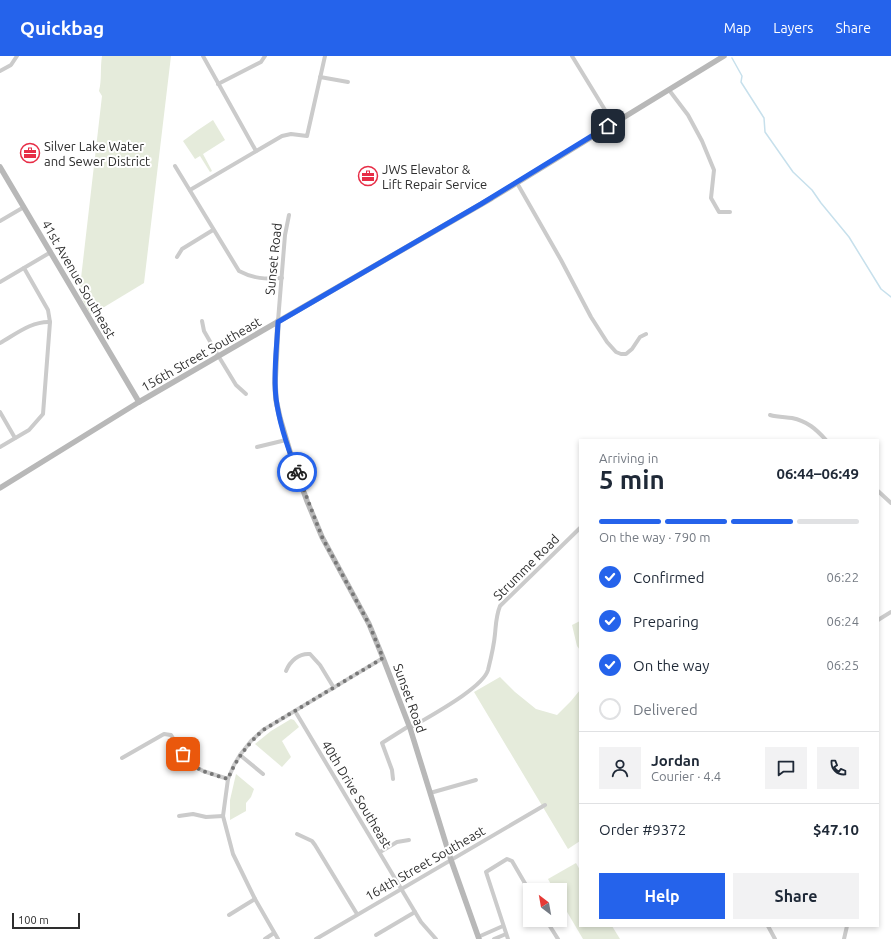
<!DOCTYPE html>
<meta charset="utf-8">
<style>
body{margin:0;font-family:Ubuntu,sans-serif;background:#f2f2f3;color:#1f2937;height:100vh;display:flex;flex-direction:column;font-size:15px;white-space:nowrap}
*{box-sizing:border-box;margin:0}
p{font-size:13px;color:#747a83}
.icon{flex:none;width:22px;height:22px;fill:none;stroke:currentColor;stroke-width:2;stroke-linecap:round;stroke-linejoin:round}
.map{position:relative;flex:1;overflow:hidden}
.side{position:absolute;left:579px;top:383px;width:300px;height:488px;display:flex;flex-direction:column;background:#fff;border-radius:0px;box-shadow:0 2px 6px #0003}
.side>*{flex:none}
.needle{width:26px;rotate:329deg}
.fabs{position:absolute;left:523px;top:827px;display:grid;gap:8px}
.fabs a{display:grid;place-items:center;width:44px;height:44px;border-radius:0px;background:#fff;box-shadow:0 2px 6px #0003;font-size:20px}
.scale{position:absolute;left:12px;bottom:10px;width:68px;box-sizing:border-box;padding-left:4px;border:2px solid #2e2e2e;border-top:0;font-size:11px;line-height:14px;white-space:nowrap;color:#2e2e2e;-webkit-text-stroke:3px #fff;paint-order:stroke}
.pin{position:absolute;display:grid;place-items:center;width:34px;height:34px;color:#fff;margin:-17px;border-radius:8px;box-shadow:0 2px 6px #0006}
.courier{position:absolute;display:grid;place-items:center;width:40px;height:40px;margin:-20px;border:3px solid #2563eb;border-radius:50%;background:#fff;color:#222;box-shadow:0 1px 5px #0007}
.summary em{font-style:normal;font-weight:600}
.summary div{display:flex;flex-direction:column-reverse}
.summary{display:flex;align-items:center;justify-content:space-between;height:68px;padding:0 20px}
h1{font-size:26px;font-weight:600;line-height:30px}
.bar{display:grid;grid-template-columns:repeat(4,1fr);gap:6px 4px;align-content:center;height:48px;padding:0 20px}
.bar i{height:5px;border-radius:3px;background:#e0e1e3}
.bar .current{background:#2563eb}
.bar p{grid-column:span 4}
.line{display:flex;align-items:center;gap:10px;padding:0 20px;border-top:1px solid #e0e1e3}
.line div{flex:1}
.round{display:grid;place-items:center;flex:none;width:42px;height:42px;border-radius:0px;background:#f2f2f3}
ol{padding:0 20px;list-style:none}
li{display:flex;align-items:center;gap:12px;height:44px}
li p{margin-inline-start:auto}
li .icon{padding:4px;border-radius:50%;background:#2563eb;color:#fff;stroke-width:4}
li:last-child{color:#747a83}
li i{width:22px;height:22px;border:2px solid #e0e1e3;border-radius:50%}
.action{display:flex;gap:8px;margin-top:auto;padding:8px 20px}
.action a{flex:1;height:46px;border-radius:0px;background:#2563eb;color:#fff;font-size:16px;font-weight:600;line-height:46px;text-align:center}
.action a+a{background:#f2f2f3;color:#1f2937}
header{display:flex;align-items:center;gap:24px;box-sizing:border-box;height:56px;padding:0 20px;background:#2563eb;color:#fff}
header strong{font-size:19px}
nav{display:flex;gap:22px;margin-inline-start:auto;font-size:14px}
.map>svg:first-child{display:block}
.green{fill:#e5ebdb}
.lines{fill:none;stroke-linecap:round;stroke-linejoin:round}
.stream{stroke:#c7e0ec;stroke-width:1.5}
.street{stroke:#cbcbcb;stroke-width:4}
.secondary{stroke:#b8b8b8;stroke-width:5.5}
.done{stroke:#777;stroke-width:4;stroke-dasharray:0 7.2}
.route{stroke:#2563eb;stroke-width:5}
.labels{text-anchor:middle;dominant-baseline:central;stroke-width:4;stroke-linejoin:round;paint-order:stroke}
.poi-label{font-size:13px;fill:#2e2e2e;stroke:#fff;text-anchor:start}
.street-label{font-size:13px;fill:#2e2e2e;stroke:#fff}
</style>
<header>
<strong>Quickbag</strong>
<nav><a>Map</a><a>Layers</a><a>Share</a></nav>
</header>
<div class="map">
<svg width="891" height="883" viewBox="0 0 891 883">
<rect width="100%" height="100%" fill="#fff"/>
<g class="green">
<path d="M102,0H171L144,227L91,259L83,245L80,237V231L102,40L99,35C102,24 100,12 102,0Z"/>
<polygon points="213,64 225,84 203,98 212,115 210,116 200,100 195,103 183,85 198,74"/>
<polygon points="580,565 580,594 577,590 572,569"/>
<polygon points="500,621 515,636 536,653 557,659 571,645 580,634 580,785 568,793 474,636"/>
<polygon points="291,663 294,664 299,671 282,685 291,701 282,711 255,688 271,675"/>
<polygon points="236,718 254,733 251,741 246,747 246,755 230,764 230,744"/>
<polygon points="576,807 580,814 580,870 612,870 620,883 583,883 560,844 560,834 554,834 548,823"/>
</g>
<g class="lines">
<polyline class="stream" points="732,2 742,20 741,26 764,62 765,76 793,116 812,134 821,147 849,181 881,233 891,241"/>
<g class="street">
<polyline points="203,0 256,95"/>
<polyline points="572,0 613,67"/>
<polyline points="0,15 11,9 17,0"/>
<polyline points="320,21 348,26"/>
<polyline points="218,28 261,6 265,0"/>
<polyline points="669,34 688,59 702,85 714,114 711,142 719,156 730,156"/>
<path d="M175,110L239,215C254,223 265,223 282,222"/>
<polyline points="517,127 561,204 591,261 607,286 616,296 621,298 626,298 632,293 640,281 646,278"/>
<polyline points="190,134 282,80 291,78 307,80 325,0"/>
<polyline points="0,165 24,151"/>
<polyline points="177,201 182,193 213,174"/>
<polyline points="0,226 51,196"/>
<polyline points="202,265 204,275 219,301 236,329 246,338"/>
<polyline points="278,265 285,179 289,159"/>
<path d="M0,287C16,278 32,265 50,266"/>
<polyline points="0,356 15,382"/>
<path d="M770,359C777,361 784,361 792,362C807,365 816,373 826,384"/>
<polyline points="0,391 29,374 43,358 50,266 48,254 24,212"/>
<polyline points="257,391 286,384"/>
<polyline points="878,435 891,447"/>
<polyline points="878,564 891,556"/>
<path d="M286,615C290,605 299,597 310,598L320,609L334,632"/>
<polyline points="295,655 421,866 436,883"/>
<path d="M410,672C428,661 483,632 488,614C491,602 494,590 495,578C496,568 496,560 500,550L580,472"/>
<polyline points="240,699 263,718"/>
<polyline points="122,702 164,678 171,679 189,707 203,715 228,723"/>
<polyline points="393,723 392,714 382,687 409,670"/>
<polyline points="430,737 476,724"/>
<polyline points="179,760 193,758 206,761 223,760"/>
<polyline points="297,778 312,785 315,789 357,858"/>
<polyline points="380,796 397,786 409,784"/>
<polyline points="229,859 255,843"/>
<polyline points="546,864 558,883"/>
<polyline points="768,870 775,883"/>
<polyline points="376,879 415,856"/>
<polyline points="478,881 503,870"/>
<polyline points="265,883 274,877"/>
<polyline points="278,883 255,843 233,798 223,760 228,723 234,709 240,699 251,685 263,674 383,602"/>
<polyline points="316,883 545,749"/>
<polyline points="494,883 506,878"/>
<polyline points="508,883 486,816 507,803 512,805 530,836"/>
<polyline points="844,883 847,870"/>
</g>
<g class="secondary">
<polyline points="0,111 139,346"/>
<polyline points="278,265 275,327 276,344 280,362 293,406 307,445 322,481 369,568 383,602 410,672 451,804 479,883"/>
<polyline points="0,432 139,346 492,142 724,0"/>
</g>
</g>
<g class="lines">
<path class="done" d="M183,698C194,715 209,717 228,723C236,703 247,689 263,674L383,602L369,568L322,481L297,416"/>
<path class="route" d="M297,416C288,393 279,367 276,342C273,317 277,291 278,266L481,148L608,70"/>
</g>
<defs>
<g id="office-ring" transform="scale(1)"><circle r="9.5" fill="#fff" stroke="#e72d46" stroke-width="1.5"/><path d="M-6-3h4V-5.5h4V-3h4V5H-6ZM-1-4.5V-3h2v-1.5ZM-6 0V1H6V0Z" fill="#e72d46"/></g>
</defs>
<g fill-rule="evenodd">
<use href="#office-ring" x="30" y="97"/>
<use href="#office-ring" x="368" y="120"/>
</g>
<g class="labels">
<g class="poi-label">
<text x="44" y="90">Silver Lake Water<tspan x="44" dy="15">and Sewer District</tspan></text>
<text x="382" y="113">JWS Elevator &amp;<tspan x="382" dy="15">Lift Repair Service</tspan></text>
</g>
<g class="street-label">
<text transform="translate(273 203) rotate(-84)">Sunset Road</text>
<text transform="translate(79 223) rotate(60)">41st Avenue Southeast</text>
<text transform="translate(201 298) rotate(-30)">156th Street Southeast</text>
<text transform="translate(526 511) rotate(-45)">Strumme Road</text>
<text transform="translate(410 642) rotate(70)">Sunset Road</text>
<text transform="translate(357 738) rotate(59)">40th Drive Southeast</text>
<text transform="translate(425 807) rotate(-30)">164th Street Southeast</text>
</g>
</g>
</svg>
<div class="fabs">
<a><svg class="needle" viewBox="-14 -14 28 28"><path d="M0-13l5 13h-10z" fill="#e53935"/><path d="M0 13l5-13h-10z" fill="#747a83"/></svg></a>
</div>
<div class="scale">100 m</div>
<div class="pin" style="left:183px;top:698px;background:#ea580c"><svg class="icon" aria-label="bag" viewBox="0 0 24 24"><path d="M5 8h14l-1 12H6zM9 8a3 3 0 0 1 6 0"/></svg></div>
<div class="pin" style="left:608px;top:70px;background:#1f2937"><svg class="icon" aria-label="home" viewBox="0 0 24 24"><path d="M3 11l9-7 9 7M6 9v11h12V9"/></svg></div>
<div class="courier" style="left:297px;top:416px"><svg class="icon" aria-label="bike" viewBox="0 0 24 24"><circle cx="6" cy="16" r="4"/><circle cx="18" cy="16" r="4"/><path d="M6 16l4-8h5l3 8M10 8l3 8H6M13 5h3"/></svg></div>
<section class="side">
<div class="summary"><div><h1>5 min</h1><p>Arriving in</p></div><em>06:44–06:49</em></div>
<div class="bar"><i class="current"></i><i class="current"></i><i class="current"></i><i></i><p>On the way · 790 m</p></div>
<ol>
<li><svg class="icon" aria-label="check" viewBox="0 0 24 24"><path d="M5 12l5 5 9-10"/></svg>Confirmed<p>06:22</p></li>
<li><svg class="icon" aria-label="check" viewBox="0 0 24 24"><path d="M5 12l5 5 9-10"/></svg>Preparing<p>06:24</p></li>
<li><svg class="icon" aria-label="check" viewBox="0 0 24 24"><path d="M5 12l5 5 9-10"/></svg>On the way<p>06:25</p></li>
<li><i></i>Delivered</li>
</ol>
<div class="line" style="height:72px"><a class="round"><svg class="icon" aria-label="person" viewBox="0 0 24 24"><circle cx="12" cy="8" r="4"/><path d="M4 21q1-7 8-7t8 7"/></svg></a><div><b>Jordan</b><p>Courier · 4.4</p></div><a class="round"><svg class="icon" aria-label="chat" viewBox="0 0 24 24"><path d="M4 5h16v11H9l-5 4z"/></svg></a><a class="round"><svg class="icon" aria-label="phone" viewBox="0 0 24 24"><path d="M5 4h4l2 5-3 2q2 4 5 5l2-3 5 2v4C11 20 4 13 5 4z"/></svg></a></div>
<div class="line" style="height:52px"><div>Order #9372</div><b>$47.10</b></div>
<div class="action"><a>Help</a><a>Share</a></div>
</section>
</div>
